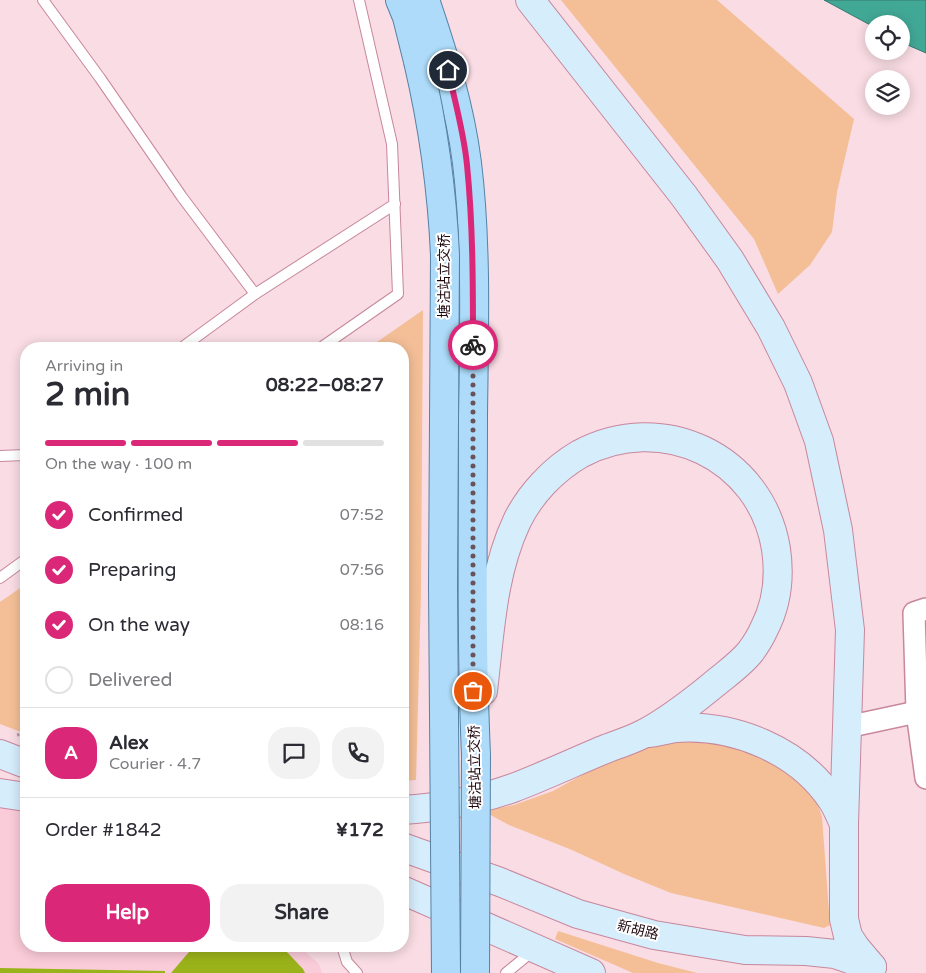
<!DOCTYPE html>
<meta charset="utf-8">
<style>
body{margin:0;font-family:"Varela Round","Noto Sans SC",sans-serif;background:#f2f2f3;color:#2b2b33;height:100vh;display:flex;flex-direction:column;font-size:19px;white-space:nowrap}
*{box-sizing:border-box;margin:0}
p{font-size:16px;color:#7c7c81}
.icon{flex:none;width:28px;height:28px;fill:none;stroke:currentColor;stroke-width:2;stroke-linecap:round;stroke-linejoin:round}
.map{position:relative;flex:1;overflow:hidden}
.drawer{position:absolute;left:20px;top:342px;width:389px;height:610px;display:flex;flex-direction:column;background:#fff;border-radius:20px;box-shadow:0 2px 12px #0003}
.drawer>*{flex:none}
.tools{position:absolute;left:865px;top:15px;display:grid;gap:10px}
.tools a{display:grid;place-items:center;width:45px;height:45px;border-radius:50%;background:#fff;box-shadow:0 2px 12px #0003;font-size:25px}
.pin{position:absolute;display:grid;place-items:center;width:42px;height:42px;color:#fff;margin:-21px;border:2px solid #fff;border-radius:50%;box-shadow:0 1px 5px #0007}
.courier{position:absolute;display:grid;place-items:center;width:50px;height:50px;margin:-25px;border:4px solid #db2777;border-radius:50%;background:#fff;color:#222;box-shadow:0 1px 6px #0007}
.overview em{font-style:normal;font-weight:800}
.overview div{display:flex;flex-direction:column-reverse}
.overview{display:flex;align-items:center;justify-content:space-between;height:85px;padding:0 25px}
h1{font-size:32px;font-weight:800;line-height:38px}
.bar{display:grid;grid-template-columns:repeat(4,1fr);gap:8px 5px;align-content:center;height:60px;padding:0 25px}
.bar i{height:6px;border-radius:4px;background:#e1e1e2}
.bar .on{background:#db2777}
.bar p{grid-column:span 4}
.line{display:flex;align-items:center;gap:12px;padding:0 25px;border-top:1px solid #e1e1e2}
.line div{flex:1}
.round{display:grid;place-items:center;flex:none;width:52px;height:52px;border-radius:20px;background:#f2f2f3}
ol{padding:0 25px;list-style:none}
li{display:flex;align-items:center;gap:15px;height:55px}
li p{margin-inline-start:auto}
li .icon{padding:5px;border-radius:50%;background:#db2777;color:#fff;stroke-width:4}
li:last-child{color:#7c7c81}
li i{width:28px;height:28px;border:2px solid #e1e1e2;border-radius:50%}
.button{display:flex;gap:10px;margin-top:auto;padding:10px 25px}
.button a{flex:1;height:58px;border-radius:20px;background:#db2777;color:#fff;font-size:20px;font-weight:800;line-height:58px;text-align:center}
.button a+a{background:#f2f2f3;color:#2b2b33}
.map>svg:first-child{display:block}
.built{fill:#facbd8}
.green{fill:#f4bf97}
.water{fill:#42a896;stroke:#37786e}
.building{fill:#9bb31a}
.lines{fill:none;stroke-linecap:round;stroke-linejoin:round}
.lane-casing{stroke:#c8879c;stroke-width:12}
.street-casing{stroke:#c8879c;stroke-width:24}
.secondary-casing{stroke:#c8879c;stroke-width:30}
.primary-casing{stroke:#5781a4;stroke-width:30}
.path{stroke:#b59aa2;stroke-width:3;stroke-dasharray:2.5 2.5;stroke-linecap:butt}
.lane{stroke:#fff;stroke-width:10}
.street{stroke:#fff;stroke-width:21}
.secondary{stroke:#d6edfc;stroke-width:28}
.primary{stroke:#addbf9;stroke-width:28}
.primary-bridge-casing{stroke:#5781a4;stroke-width:30;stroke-linecap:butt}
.primary-bridge{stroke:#addbf9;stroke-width:28}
.done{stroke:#6b525a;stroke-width:5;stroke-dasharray:0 9}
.route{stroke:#db2777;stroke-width:6}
.labels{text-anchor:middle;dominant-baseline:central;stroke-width:4;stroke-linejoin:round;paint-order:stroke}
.street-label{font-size:14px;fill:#1e070f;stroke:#fff}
</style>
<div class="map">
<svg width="926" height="973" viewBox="0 0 926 973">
<rect width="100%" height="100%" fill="#f9dce4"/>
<polygon class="built" points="0,808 26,811 26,946 299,946 319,964 322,973 0,973"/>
<g class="green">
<polygon points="561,0 717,0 854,119 837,192 832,232 810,265 778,294 754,239"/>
<polygon points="423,310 421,592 416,780 403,781 402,349 367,349"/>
<polygon points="26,584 26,734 0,724 0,602"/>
<polygon points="646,740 732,742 795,773 816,799 822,817 830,925 824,928 671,893 624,874 572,850 509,825 483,811 514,805 553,791"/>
<polygon points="558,931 658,963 697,973 633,973 555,939"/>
</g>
<polygon class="water" points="824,0 926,0 926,53 901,42 901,24 874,24 874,27"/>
<g class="building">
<polygon points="200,946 277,946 285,950 303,969 305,973 171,973 189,952"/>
<polygon points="0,968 165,971 165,973 0,973"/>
</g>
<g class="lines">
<g class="lane-casing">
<g id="lane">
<polyline points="43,0 100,78 182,197 255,294 395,204"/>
<polyline points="180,349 255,294"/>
<polyline points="319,349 398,294 392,144 359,0"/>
<polyline points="0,456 26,455"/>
<polyline points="0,578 26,559"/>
<polyline points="342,946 347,962 357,973"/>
<polyline points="506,973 534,950"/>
</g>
</g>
<g class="street-casing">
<g id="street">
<polyline points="926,609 914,613 917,712 926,778"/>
<polyline points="847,727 926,710"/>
</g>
</g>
<g class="secondary-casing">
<g id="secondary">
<polyline points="530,0 684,196 730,260 771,328 798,383 819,441 838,530 850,630 844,824 844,919 848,936 856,948 872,967"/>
<path d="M649,733C658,732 667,729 676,728C734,724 799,750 832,800C837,807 840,816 844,824"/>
<polyline points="0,754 26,764"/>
<polyline points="0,793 26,797"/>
<path d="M402,810C439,808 479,800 513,788C545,776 576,761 608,748C619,744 631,740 641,735C667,722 691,703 713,685C726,674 741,664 751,651C756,644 761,636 764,629C777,604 780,576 776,549C761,456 661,410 580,454C554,469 530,494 517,521C492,574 490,633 483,691"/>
<polyline points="402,847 500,882 578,914 654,935 745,950 806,951 835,954 872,967"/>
<polyline points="402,890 591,973"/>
</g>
</g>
<g class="primary-casing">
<g id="primary">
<polyline points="400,0 407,17 418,61"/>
<path d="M425,0C443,53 460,107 467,163C477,244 474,333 473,415C473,528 471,642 476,755"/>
</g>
</g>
<polyline class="path" points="17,735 26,733"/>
<use href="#lane" class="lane"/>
<use href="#street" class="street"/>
<use href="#secondary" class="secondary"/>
<use href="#primary" class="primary"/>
<g class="primary-bridge-casing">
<g id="primary-bridge">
<path d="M418,61C433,125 442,189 445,255L443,587L446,973"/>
<polyline points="475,973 476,755"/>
</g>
</g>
<use href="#primary-bridge" class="primary-bridge"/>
</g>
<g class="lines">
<polyline class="done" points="473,691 473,345"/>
<path class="route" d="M448,70C455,102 464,133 467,165C473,225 473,285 473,345"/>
</g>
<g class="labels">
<g class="street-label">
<text transform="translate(444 276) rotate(-90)">塘沽站立交桥</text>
<text transform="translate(475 767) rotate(-91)">塘沽站立交桥</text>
<text transform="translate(638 930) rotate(14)">新胡路</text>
</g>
</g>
</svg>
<div class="tools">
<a><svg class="icon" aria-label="locate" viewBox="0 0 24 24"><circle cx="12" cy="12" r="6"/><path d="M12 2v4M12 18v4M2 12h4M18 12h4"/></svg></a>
<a><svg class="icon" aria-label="layers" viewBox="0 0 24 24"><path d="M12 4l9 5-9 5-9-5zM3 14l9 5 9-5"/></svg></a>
</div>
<div class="pin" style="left:473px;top:691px;background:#ea580c"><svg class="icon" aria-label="bag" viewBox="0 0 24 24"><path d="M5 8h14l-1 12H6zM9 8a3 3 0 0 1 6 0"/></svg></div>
<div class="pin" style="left:448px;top:70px;background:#1f2937"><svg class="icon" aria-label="home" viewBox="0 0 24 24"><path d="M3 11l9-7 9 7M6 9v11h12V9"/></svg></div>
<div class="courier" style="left:473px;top:345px"><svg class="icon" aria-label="bike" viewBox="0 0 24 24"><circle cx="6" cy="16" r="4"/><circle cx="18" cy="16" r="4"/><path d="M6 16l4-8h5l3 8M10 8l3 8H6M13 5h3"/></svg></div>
<section class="drawer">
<div class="overview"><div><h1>2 min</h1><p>Arriving in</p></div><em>08:22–08:27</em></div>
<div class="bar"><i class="on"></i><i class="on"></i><i class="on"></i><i></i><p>On the way · 100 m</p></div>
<ol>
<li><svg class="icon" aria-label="check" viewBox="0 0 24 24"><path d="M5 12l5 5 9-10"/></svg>Confirmed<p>07:52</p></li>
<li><svg class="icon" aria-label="check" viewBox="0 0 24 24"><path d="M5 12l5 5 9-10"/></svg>Preparing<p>07:56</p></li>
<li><svg class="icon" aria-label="check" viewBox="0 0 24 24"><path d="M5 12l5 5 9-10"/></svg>On the way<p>08:16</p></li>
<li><i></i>Delivered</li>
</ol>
<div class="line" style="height:90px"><b class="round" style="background:#db2777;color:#fff">A</b><div><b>Alex</b><p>Courier · 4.7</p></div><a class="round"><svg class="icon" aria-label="chat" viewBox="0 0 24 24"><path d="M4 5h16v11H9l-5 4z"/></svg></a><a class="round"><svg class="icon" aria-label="phone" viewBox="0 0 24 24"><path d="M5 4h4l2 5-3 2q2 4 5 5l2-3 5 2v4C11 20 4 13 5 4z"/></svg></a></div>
<div class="line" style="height:65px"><div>Order #1842</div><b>¥172</b></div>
<div class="button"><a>Help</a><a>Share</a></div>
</section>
</div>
